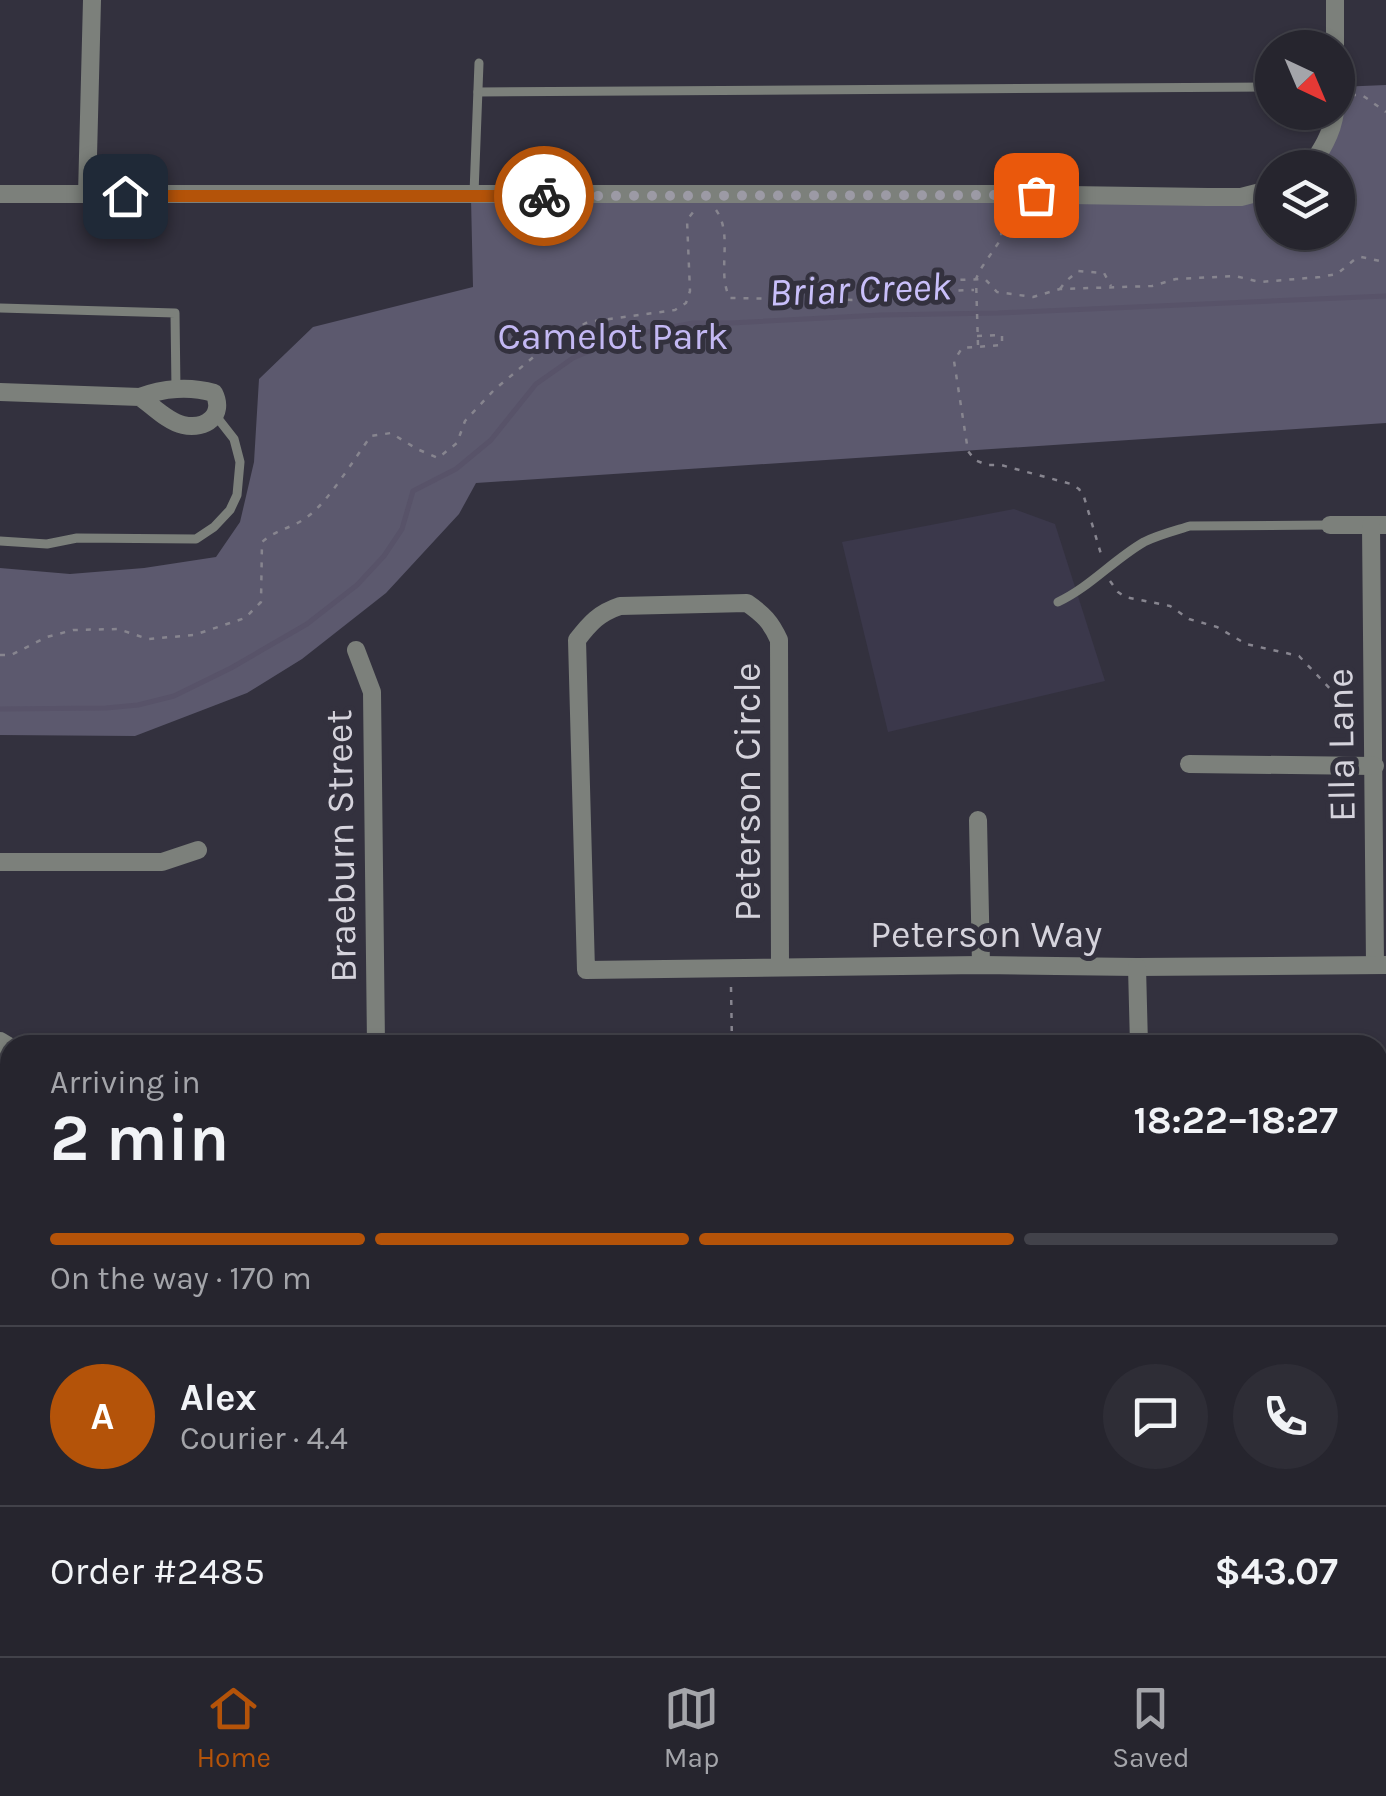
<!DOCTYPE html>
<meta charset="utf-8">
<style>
body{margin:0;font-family:Karla,sans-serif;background:#2e2d36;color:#f1f3f6;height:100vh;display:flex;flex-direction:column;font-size:38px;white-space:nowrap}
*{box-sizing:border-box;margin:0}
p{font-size:32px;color:#a4a5aa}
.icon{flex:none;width:55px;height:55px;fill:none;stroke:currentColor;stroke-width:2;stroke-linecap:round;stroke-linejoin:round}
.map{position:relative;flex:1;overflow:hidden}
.side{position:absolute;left:0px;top:1035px;width:1388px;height:622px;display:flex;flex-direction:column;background:#26252e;border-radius:30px 30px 0 0;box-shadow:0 2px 8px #0004,0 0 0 2px #42424a}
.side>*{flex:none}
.needle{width:65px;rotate:136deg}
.buttons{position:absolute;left:1255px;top:30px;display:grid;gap:20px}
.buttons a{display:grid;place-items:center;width:100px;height:100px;border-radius:50%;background:#26252e;box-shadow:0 2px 8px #0004,0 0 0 2px #42424a;font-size:50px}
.pin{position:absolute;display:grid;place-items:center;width:85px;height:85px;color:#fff;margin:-42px;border-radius:20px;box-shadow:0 5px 15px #0006}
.courier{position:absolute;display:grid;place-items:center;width:100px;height:100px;margin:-50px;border:8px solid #b45309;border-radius:50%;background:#fff;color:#222;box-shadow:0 2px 12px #0007}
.headline em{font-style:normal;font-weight:700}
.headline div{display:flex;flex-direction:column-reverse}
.headline{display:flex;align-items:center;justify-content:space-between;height:170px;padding:0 50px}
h1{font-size:65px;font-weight:700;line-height:75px}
.bar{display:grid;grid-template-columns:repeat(4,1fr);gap:15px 10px;align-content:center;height:120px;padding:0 50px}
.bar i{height:12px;border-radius:8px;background:#42424a}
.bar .active{background:#b45309}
.bar p{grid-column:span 4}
.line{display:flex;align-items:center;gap:25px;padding:0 50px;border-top:2px solid #42424a}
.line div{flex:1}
.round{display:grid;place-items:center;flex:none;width:105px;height:105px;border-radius:52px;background:#2e2d36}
.tabs{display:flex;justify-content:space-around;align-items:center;height:140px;border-top:2px solid #42424a;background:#26252e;font-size:28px;color:#a4a5aa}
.tabs a{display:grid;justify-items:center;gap:5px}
.tabs .active{color:#b45309}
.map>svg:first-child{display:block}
.built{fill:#3b384b}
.green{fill:#5c596e}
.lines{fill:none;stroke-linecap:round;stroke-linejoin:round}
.stream{stroke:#585369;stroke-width:5}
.path{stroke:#87858f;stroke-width:2.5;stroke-dasharray:5 8;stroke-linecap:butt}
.service{stroke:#7c807b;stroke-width:9}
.minor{stroke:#7c807b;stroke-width:18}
.tertiary{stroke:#7c807b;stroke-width:20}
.done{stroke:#9c9aa5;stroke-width:10;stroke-dasharray:0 18}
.route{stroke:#b45309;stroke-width:12}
.labels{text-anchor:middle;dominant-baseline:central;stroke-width:10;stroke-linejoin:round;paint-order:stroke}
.park-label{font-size:38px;fill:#c3b8f3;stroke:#33313e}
.street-label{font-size:38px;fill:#d5d3dc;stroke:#33313e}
.water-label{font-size:40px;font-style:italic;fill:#c9bffa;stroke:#33313e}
</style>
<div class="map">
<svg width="1386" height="1656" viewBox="0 0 1386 1656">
<rect width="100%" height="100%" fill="#33313e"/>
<polygon class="built" points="1014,509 1055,524 1105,681 888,732 842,542"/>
<g class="green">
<polygon points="1386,85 1386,423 476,483 459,514 386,593 302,659 247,693 135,736 0,735 0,568 70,574 144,568 216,557 240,522 254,462 259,379 313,327 473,287 471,198 1272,189 1272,232 1338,232 1338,168 1309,167 1338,112 1338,87"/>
<polygon points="10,1222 10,1472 0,1472 0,1225"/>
<polygon points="579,1648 1013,1648 1004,1656 598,1656"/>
</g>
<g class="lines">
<polyline class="stream" points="0,709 106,708 138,705 174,696 231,668 307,624 357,585 384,556 402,529 413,491 456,469 491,440 536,384 573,358 611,342 647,332 693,323 731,323 881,315 998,313 1386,296"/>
<g class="path">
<polyline points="1338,95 1362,95 1386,112"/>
<path d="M716,210C734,235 716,273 730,298L858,300L910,292L926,281L985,279L997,292L1033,297L1060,289L1152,286L1176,279L1235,276L1260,282L1320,277L1337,274L1354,260L1361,257L1380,261L1386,259"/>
<polyline points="939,281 941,288 944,291 974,290"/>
<polyline points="1060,289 1065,282 1078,271 1104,273 1111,286"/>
<polyline points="977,336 1002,335 1002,345 962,348 954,361 968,451 975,460 987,465 1001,465 1071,484 1079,489 1084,497 1101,554"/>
<polyline points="978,345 976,279 980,270 1001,239 1002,210"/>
<polyline points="1110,581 1118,592 1125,597 1170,606 1189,619 1217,627 1246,644 1299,656 1336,695 1355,699"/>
<path d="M0,655H11L47,637L73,630L118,629L148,639L194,635L245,618L261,602L262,542C278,528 295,528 311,514C332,496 354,459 371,436L391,433L417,449L438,458L457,443L465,421L494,390L555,339L588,322L675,310L686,303L690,291L687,220L694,211"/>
<polyline points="731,987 732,1045"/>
<polyline points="0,1257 10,1256"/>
<polyline points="0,1462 10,1462"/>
<polyline points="628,1648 642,1656"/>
<polyline points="929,1656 938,1648"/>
</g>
<g class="service">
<polyline points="478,92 1272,87"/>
<polyline points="474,193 479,63"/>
<polyline points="0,308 175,313 176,390"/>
<polyline points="0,541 47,544 77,538 196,539 214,527 230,510 237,495 240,462 234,439 216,416"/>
<path d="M1058,602C1090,587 1113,560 1144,542C1158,535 1174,531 1190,526L1330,525"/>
</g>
<g class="minor">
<polyline points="1335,0 1335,48"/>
<path d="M1309,168C1321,151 1332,134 1335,112"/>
<polyline points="0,194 1002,194 1208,197 1241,197 1272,189"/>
<polyline points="87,195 92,0"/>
<path d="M0,392L140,397C163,388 190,386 214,393C225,415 206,430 183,425C168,422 153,406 140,397"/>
<polyline points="1330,525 1386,525"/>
<polyline points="1371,525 1375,965"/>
<polyline points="356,650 372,692 376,1045"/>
<polyline points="1189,764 1375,766"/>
<polyline points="978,820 981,965"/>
<polyline points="0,862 162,862 198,850"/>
<path d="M780,967L779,640C771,622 763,614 747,603L620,606C599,613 590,623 577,640L586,970L981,965L1137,967L1386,965"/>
<polyline points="1137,967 1139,1045"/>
<polyline points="0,1583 10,1582"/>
<polyline points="327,1648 346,1656"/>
<polyline points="1183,1656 1188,1648"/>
</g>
<g class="tertiary">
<polyline points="0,1042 10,1048"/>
<polyline points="1378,1164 1386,1163"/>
</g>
</g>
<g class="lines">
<polyline class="done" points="544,196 1036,195"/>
<polyline class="route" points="125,196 544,196"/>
</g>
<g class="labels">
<g class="park-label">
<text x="613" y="336">Camelot Park</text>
</g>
<g class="street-label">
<text transform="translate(1341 745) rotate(-91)">Ella Lane</text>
<text transform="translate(747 792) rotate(-90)">Peterson Circle</text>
<text transform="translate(341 846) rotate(-91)">Braeburn Street</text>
<text x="986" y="934">Peterson Way</text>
</g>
<g class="water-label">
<text transform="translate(860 289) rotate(-2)">Briar Creek</text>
</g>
</g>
</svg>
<div class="buttons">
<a><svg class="needle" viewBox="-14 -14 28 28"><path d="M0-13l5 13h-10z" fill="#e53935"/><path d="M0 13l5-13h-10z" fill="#a4a5aa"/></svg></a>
<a><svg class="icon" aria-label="layers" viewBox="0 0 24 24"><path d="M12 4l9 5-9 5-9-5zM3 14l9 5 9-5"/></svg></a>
</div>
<div class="pin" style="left:1036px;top:195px;background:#ea580c"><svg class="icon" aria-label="bag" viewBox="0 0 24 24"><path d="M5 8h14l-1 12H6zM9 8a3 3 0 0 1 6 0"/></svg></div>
<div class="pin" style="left:125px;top:196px;background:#1f2937"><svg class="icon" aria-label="home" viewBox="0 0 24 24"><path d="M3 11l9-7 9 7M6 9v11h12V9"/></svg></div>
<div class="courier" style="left:544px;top:196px"><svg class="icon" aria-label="bike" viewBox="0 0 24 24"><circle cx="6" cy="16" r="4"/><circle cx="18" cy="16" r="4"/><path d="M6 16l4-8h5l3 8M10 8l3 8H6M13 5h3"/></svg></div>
<section class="side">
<div class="headline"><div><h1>2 min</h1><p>Arriving in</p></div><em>18:22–18:27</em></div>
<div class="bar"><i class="active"></i><i class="active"></i><i class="active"></i><i></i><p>On the way · 170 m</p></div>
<div class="line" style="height:180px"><b class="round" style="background:#b45309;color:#fff">A</b><div><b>Alex</b><p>Courier · 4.4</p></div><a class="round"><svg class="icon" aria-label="chat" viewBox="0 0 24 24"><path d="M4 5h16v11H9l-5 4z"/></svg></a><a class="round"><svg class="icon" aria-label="phone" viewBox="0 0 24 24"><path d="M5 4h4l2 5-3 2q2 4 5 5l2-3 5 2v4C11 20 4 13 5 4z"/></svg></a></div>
<div class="line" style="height:130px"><div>Order #2485</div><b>$43.07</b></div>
</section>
</div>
<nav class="tabs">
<a class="active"><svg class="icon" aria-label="home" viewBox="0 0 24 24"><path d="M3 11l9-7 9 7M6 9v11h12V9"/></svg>Home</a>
<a><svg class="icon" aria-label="map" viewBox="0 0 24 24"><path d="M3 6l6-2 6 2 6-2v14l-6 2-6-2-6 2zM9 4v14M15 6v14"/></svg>Map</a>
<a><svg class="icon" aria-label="saved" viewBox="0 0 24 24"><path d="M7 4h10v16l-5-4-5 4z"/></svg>Saved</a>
</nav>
